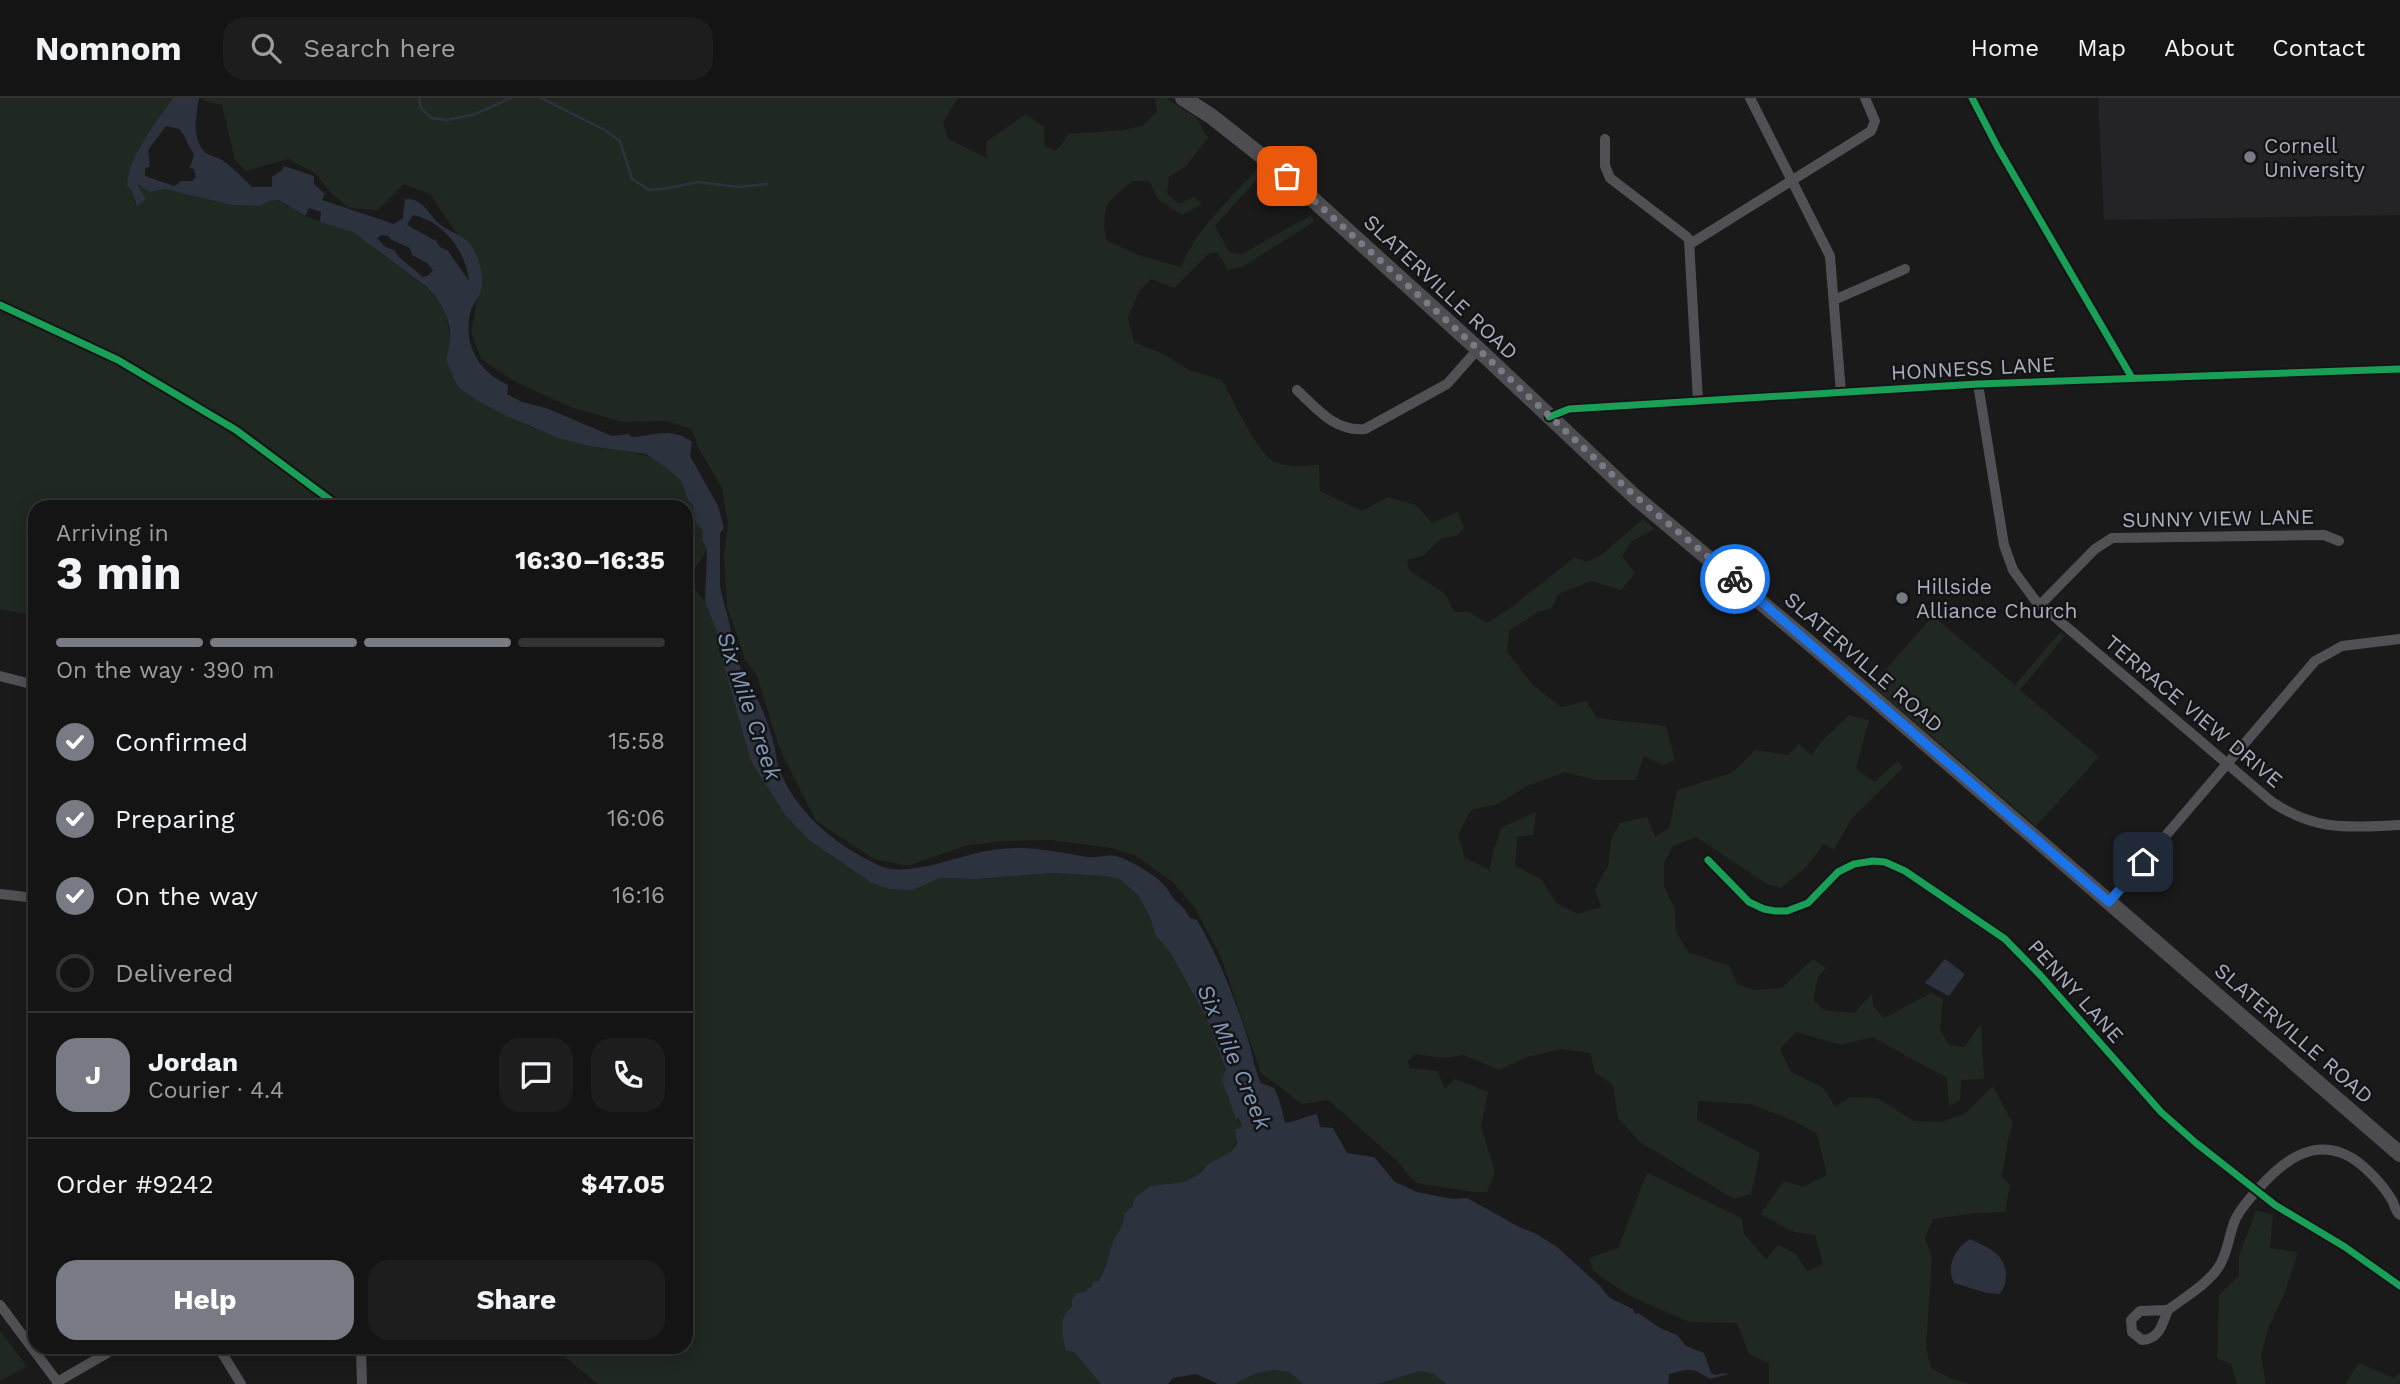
<!DOCTYPE html>
<meta charset="utf-8">
<style>
body{margin:0;font-family:"Work Sans",sans-serif;background:#1d1d1d;color:#f1f3f6;height:100vh;display:flex;flex-direction:column;font-size:26px;white-space:nowrap}
*{box-sizing:border-box;margin:0}
p{font-size:23px;color:#9d9ea0}
.icon{flex:none;width:38px;height:38px;fill:none;stroke:currentColor;stroke-width:2;stroke-linecap:round;stroke-linejoin:round}
.map{position:relative;flex:1;overflow:hidden}
.sheet{position:absolute;left:28px;top:402px;width:665px;height:854px;display:flex;flex-direction:column;background:#141414;border-radius:21px;box-shadow:0 4px 18px #0003,0 0 0 2px #333334}
.sheet>*{flex:none}
.pin{position:absolute;display:grid;place-items:center;width:60px;height:60px;color:#fff;margin:-30px;border-radius:14px;box-shadow:0 4px 10px #0006}
.courier{position:absolute;display:grid;place-items:center;width:70px;height:70px;margin:-35px;border:5px solid #1a73e8;border-radius:50%;background:#fff;color:#222;box-shadow:0 2px 9px #0007}
.overview em{font-style:normal;font-weight:700}
.overview div{display:flex;flex-direction:column-reverse}
.overview{display:flex;align-items:center;justify-content:space-between;height:119px;padding:0 28px}
h1{font-size:46px;font-weight:700;line-height:52px}
.bar{display:grid;grid-template-columns:repeat(4,1fr);gap:10px 7px;align-content:center;height:84px;padding:0 28px}
.bar i{height:9px;border-radius:5px;background:#333334}
.bar .on{background:#787a84}
.bar p{grid-column:span 4}
.line{display:flex;align-items:center;gap:18px;padding:0 28px;border-top:2px solid #333334}
.line div{flex:1}
.round{display:grid;place-items:center;flex:none;width:74px;height:74px;border-radius:21px;background:#1d1d1d}
ol{padding:0 28px;list-style:none}
li{display:flex;align-items:center;gap:21px;height:77px}
li p{margin-inline-start:auto}
li .icon{padding:7px;border-radius:50%;background:#787a84;color:#fff;stroke-width:4}
li:last-child{color:#9d9ea0}
li i{width:38px;height:38px;border:4px solid #333334;border-radius:50%}
.cta{display:flex;gap:14px;margin-top:auto;padding:14px 28px}
.cta a{flex:1;height:80px;border-radius:21px;background:#787a84;color:#fff;font-size:28px;font-weight:700;line-height:80px;text-align:center}
.cta a+a{background:#1d1d1d;color:#f1f3f6}
header{display:flex;align-items:center;gap:42px;box-sizing:border-box;height:98px;padding:0 35px;background:#141414;border-bottom:2px solid #333334}
header strong{font-size:33px}
nav{display:flex;gap:38px;margin-inline-start:auto;font-size:24px}
.search{width:490px;height:63px;background:#1d1d1d;display:flex;align-items:center;gap:18px;box-sizing:border-box;padding:0 24px;border-radius:21px;color:#9d9ea0;font-size:26px}
.map>svg:first-child{display:block}
.built{fill:#242427}
.green{fill:#202822}
.water{fill:#2c333e;fill-rule:evenodd}
.lines{fill:none;stroke-linecap:round;stroke-linejoin:round}
.stream{stroke:#2c333e;stroke-width:2.5}
.minor{stroke:#505055;stroke-width:10}
.highway{stroke:#4d4d51;stroke-width:16}
.cycleway-casing{stroke:#141417;stroke-width:11}
.cycleway{stroke:#1a9f57;stroke-width:7}
.done{stroke:#787a84;stroke-width:7;stroke-dasharray:0 12.6}
.route{stroke:#1a73e8;stroke-width:9}
.poi-dot{fill:#787a84;stroke:#141417;stroke-width:2.5}
.labels{text-anchor:middle;dominant-baseline:central;stroke-width:5;stroke-linejoin:round;paint-order:stroke}
.poi-label{font-size:21px;fill:#abaebc;stroke:#141417;text-anchor:start}
.street-label{font-size:21px;fill:#abaebc;stroke:#141417}
.water-label{font-size:23px;font-style:italic;fill:#8198b7;stroke:#141417}
</style>
<header>
<strong>Nomnom</strong>
<div class="search"><svg class="icon" aria-label="search" viewBox="0 0 24 24"><circle cx="10" cy="10" r="6"/><path d="M15 15l6 6"/></svg>Search here</div>
<nav><a>Home</a><a>Map</a><a>About</a><a>Contact</a></nav>
</header>
<div class="map">
<svg width="2400" height="1286" viewBox="0 0 2400 1286">
<rect width="100%" height="100%" fill="#1a1a1b"/>
<polygon class="built" points="2098,0 2400,0 2400,117 2104,122"/>
<g class="green">
<path d="M0,0H173C158,23 127,60 127,87L131,91L136,108L137,89H143L150,94L165,91L231,107L260,108L269,103L279,102L305,118L353,134L428,191L446,214L451,247L526,327C547,333 566,343 588,348C622,355 659,350 682,384C683,386 692,405 693,408C697,418 695,424 703,433V447L707,452L688,482L705,504L722,547L723,565L742,631L810,743L872,785L940,780L975,781L1053,775L1105,778L1119,781L1138,797L1149,817L1156,838L1170,854L1207,921L1226,972L1224,982L1227,997L1242,1029L1232,1053L1208,1066L1201,1075L1184,1084L1150,1088L1124,1116L1125,1122L1114,1142L1104,1176L1065,1215L1062,1231L1066,1252L1075,1255L1101,1286H598L554,1250H686V410H35V518L0,511Z"/>
<path d="M204,0H958L943,24L948,41L987,60L986,44L1026,16L1044,29L1045,48L1056,53L1069,36L1124,32L1142,28L1157,13L1155,0H1166L1196,19L1208,40L1186,68L1169,79L1167,95L1179,106L1194,99L1202,106L1182,117L1158,101L1149,83H1132C1107,104 1101,108 1106,142L1141,158L1181,169C1196,131 1230,101 1257,71L1262,76L1215,128L1229,154L1242,156L1310,118L1315,123L1244,168L1228,172L1217,154L1208,156L1174,190L1151,181L1139,193L1128,220L1134,244L1161,255L1189,272L1222,282C1232,300 1259,358 1275,364C1289,370 1305,368 1319,367L1320,393L1362,413L1388,399L1416,407L1432,425L1458,414L1464,430L1456,438L1442,440L1423,458L1407,462L1409,472L1445,496L1455,514H1469L1487,525L1510,510L1575,459L1586,464L1601,457L1643,421L1655,431L1632,443L1622,458L1635,475L1621,492L1592,483L1558,496L1552,510L1538,514L1509,533L1507,554L1533,587L1561,609L1586,603L1597,620L1666,628L1675,662L1663,667L1644,658L1636,682H1596L1565,674L1527,688L1498,706L1471,712L1458,737L1465,760L1489,772L1494,751L1502,729L1536,714L1533,737L1517,739L1515,768L1541,781L1557,806L1577,816L1601,809L1595,791L1608,768L1611,741L1620,725L1647,719L1655,739L1669,730L1677,692L1732,675L1755,652L1788,657L1799,646L1811,657L1822,643L1849,617L1869,622L1856,670L1874,684L1898,663L1903,670L1851,721L1834,752L1824,746L1806,769L1781,790L1767,786L1696,739L1673,748L1664,765V788L1675,811L1676,833L1688,854L1730,868L1737,886L1753,892L1782,890L1813,861L1826,870L1818,879L1813,902L1824,912L1854,915L1872,896L1873,907L1884,920L1931,895L1943,901L1940,931L1949,947L1964,949L1981,926L1984,981L1961,982L1960,1002L1949,1008L1947,980L1872,939L1841,947L1796,934L1780,951L1791,974L1823,990L1836,1009L1850,999L1877,1000L1914,1023L1941,1024L1966,1015L1993,988L2013,1026C2005,1043 2008,1060 2001,1078L2010,1087L2005,1114L1977,1115L1933,1121L1925,1140L1932,1160L1926,1250L1931,1270L1950,1280L1969,1286H1769V1265L1749,1256L1737,1225L1689,1224L1630,1198L1593,1173L1589,1160L1618,1150L1647,1075L1742,1120L1744,1136L1766,1161L1778,1147L1796,1156L1807,1173L1823,1166L1815,1137L1794,1134L1760,1116L1784,1083L1803,1089L1827,1077L1817,1036L1794,1023L1751,1006L1698,1003L1697,1022L1760,1055L1751,1096L1734,1101L1640,1044L1618,1020L1613,987L1595,974L1590,955L1562,951L1527,959L1499,972L1464,957L1444,960L1415,956L1408,963L1410,970L1437,973L1445,991L1455,981L1488,994L1481,1029L1495,1074L1487,1094H1474L1416,1085L1397,1063L1328,1002L1302,1006L1261,975L1220,857L1195,810L1173,784L1136,758L1112,750L1049,742L1002,743L964,748L908,768L874,761L816,723L779,649L757,578L745,561L727,508L724,457L728,426L722,390L699,351L691,331L667,323L623,324L573,310L516,284L481,261L471,234L477,204L474,161L430,96L404,86L378,112L349,110L332,96L315,75L288,61L246,73L235,62L222,7L203,2Z"/>
<polygon points="1933,518 2015,587 2060,534 2065,538 2020,592 2099,659 2036,728 1872,587"/>
<polygon points="2256,1112 2273,1117 2270,1150 2298,1154 2284,1197 2269,1228 2261,1257 2266,1286 2237,1286 2231,1266 2217,1260 2219,1197 2239,1178 2239,1158"/>
<polygon points="0,1233 27,1268 0,1283"/>
<polygon points="2359,1265 2393,1280 2400,1275 2400,1286 2345,1286"/>
<polygon points="1274,1272 1289,1274 1303,1286 1235,1286 1254,1276"/>
<polygon points="1420,1273 1433,1276 1447,1286 1378,1286"/>
</g>
<g class="water">
<path d="M173,0H199C196,17 191,42 206,55C211,58 217,59 222,62C233,70 242,79 252,89H272V79L282,72L284,68L314,78V86L325,96L322,102L394,126L403,120L405,101C423,100 427,114 438,125C449,134 466,138 473,150C479,160 483,176 482,187C482,196 474,204 471,212C462,245 478,274 508,287L507,296L522,304L546,310L612,338L629,336L631,339C656,338 670,328 692,344L690,358L718,408L724,430L720,435V489L743,580C759,598 768,624 774,647C776,654 776,662 778,668C794,713 835,747 878,767C906,781 956,758 987,753C1028,746 1048,753 1087,759C1097,761 1108,755 1119,759C1133,764 1154,776 1164,787C1168,791 1170,796 1173,800C1180,807 1185,810 1190,820L1197,822C1218,858 1234,898 1247,938C1252,954 1254,970 1261,985L1274,990L1279,1001L1285,1025C1296,1024 1305,1018 1317,1016L1320,1029L1333,1030L1347,1055L1374,1059L1395,1084L1417,1094L1452,1101L1467,1100L1521,1130L1535,1135L1557,1149L1600,1188L1610,1200L1633,1211L1635,1216L1638,1215L1660,1230L1677,1237L1686,1248L1704,1255L1711,1275L1716,1277L1723,1275L1729,1276L1710,1281C1690,1268 1690,1271 1669,1276L1668,1286H1447L1433,1276L1420,1273L1378,1286H1303L1289,1274L1274,1272L1254,1276L1235,1286H1218L1196,1276L1173,1280L1168,1286H1101L1075,1255L1066,1252C1063,1243 1060,1226 1065,1216C1066,1213 1070,1211 1072,1208V1201L1077,1195L1085,1194L1088,1189L1091,1190L1093,1184L1098,1183C1108,1171 1108,1156 1114,1142C1118,1133 1125,1126 1124,1116L1133,1107L1134,1101L1150,1088L1184,1084L1201,1075L1208,1066L1232,1053L1237,1046L1235,1032L1242,1029L1239,1020L1236,1021L1222,982L1226,972L1207,921L1170,854L1156,838L1149,817L1138,797L1119,781L1105,778L1053,775L975,781L940,780L912,792L889,791L872,785L810,743L786,718L751,663L723,565L722,547L705,504L707,452L702,442L703,433L696,425L693,407L688,402L682,384L668,371L646,356L588,348L559,340L509,319L478,303L458,289L446,262C455,230 449,215 428,190L353,134L320,124L321,114L309,110L305,118L279,102L269,103L260,108L231,107L165,91L150,94L137,86L146,101L137,108L131,91L127,88C127,60 157,23 173,0ZM166,28L179,31C187,39 187,48 194,56L190,70L194,71L196,79L192,83H180L178,86L174,88L145,78V71L150,68L148,52ZM413,117C443,123 466,153 469,183L448,153L440,149L436,143L407,127ZM382,137L388,138L392,142L410,150L412,157L427,165L433,172L429,177L423,179L399,159L394,152L385,149L377,140Z"/>
<polygon points="1945,861 1965,876 1949,898 1925,885"/>
<path d="M1970,1141C1986,1149 2004,1154 2006,1175C2006,1183 2005,1190 1999,1196L1987,1195L1954,1185C1946,1167 1954,1152 1970,1141Z"/>
</g>
<g class="lines">
<g class="stream">
<polyline points="419,0 421,10 431,20 447,22 475,16 511,0"/>
<polyline points="541,0 603,31 620,43 632,81 649,92 669,90 698,84 738,89 767,86"/>
</g>
<g class="minor">
<polyline points="1750,0 1830,158 1841,295"/>
<polyline points="1605,41 1605,68 1610,80 1687,139 1689,142 1698,303"/>
<polyline points="1690,146 1871,33 1875,23 1865,0"/>
<polyline points="1834,202 1905,171"/>
<path d="M1978,286L2004,447L2013,472L2035,502L2272,704C2317,734 2349,729 2400,727"/>
<path d="M1297,292C1317,311 1335,334 1365,331L1447,286L1478,251"/>
<polyline points="1549,319 1569,311 1978,286 2400,271"/>
<polyline points="2040,507 2095,451 2112,440 2324,437 2339,443"/>
<polyline points="0,578 35,587"/>
<polyline points="1708,762 1749,804 1764,811 1775,813 1787,813 1808,805 1838,774 1854,766 1873,763 1885,764 1905,773 2005,841 2041,878 2161,1014 2196,1045 2275,1107 2345,1149 2400,1188"/>
<polyline points="0,796 35,800"/>
<polyline points="2109,804 2315,563 2342,548 2400,541"/>
<polyline points="0,1207 59,1286"/>
<path d="M2168,1212C2185,1199 2206,1187 2218,1170C2229,1154 2228,1137 2236,1120C2242,1108 2251,1099 2259,1090C2284,1062 2315,1038 2352,1060C2366,1069 2382,1086 2390,1099C2395,1105 2394,1112 2400,1117"/>
<path d="M2168,1212C2162,1226 2160,1241 2142,1242L2132,1234L2131,1222L2140,1213Z"/>
<polyline points="219,1250 241,1286"/>
<polyline points="361,1250 362,1286"/>
<polyline points="57,1284 116,1250"/>
</g>
<polyline class="highway" points="1183,0 1211,18 1287,78 1478,251 1635,399 1819,553 2400,1056"/>
<g class="cycleway-casing">
<g id="cycleway">
<polyline points="1972,0 1998,50 2132,280"/>
<polyline points="0,207 118,262 236,332 341,410"/>
<polyline points="1549,319 1569,311 1978,286 2400,271"/>
<polyline points="1708,762 1749,804 1764,811 1775,813 1787,813 1808,805 1838,774 1854,766 1873,763 1885,764 1905,773 2005,841 2041,878 2161,1014 2196,1045 2275,1107 2345,1149 2400,1188"/>
</g>
</g>
<use href="#cycleway" class="cycleway"/>
</g>
<g class="lines">
<polyline class="done" points="1287,78 1478,251 1635,398 1735,481"/>
<polyline class="route" points="1735,481 2109,804 2143,764"/>
</g>
<g class="poi-dot">
<circle cx="2250" cy="59" r="7"/>
<circle cx="1902" cy="500" r="7"/>
</g>
<g class="labels">
<g class="poi-label">
<text x="2264" y="47">Cornell<tspan x="2264" dy="24">University</tspan></text>
<text x="1916" y="488">Hillside<tspan x="1916" dy="24">Alliance Church</tspan></text>
</g>
<g class="street-label">
<text transform="translate(1441 189) rotate(43)">SLATERVILLE ROAD</text>
<text transform="translate(1973 270) rotate(-3)">HONNESS LANE</text>
<text transform="translate(2218 420) rotate(-1)">SUNNY VIEW LANE</text>
<text transform="translate(1864 564) rotate(41)">SLATERVILLE ROAD</text>
<text transform="translate(2194 613) rotate(40)">TERRACE VIEW DRIVE</text>
<text transform="translate(2076 893) rotate(48)">PENNY LANE</text>
<text transform="translate(2294 935) rotate(41)">SLATERVILLE ROAD</text>
</g>
<g class="water-label">
<text transform="translate(749 608) rotate(71)">Six Mile Creek</text>
<text transform="translate(1234 959) rotate(67)">Six Mile Creek</text>
</g>
</g>
</svg>
<div class="pin" style="left:1287px;top:78px;background:#ea580c"><svg class="icon" aria-label="bag" viewBox="0 0 24 24"><path d="M5 8h14l-1 12H6zM9 8a3 3 0 0 1 6 0"/></svg></div>
<div class="pin" style="left:2143px;top:764px;background:#1f2937"><svg class="icon" aria-label="home" viewBox="0 0 24 24"><path d="M3 11l9-7 9 7M6 9v11h12V9"/></svg></div>
<div class="courier" style="left:1735px;top:481px"><svg class="icon" aria-label="bike" viewBox="0 0 24 24"><circle cx="6" cy="16" r="4"/><circle cx="18" cy="16" r="4"/><path d="M6 16l4-8h5l3 8M10 8l3 8H6M13 5h3"/></svg></div>
<section class="sheet">
<div class="overview"><div><h1>3 min</h1><p>Arriving in</p></div><em>16:30–16:35</em></div>
<div class="bar"><i class="on"></i><i class="on"></i><i class="on"></i><i></i><p>On the way · 390 m</p></div>
<ol>
<li><svg class="icon" aria-label="check" viewBox="0 0 24 24"><path d="M5 12l5 5 9-10"/></svg>Confirmed<p>15:58</p></li>
<li><svg class="icon" aria-label="check" viewBox="0 0 24 24"><path d="M5 12l5 5 9-10"/></svg>Preparing<p>16:06</p></li>
<li><svg class="icon" aria-label="check" viewBox="0 0 24 24"><path d="M5 12l5 5 9-10"/></svg>On the way<p>16:16</p></li>
<li><i></i>Delivered</li>
</ol>
<div class="line" style="height:126px"><b class="round" style="background:#787a84;color:#fff">J</b><div><b>Jordan</b><p>Courier · 4.4</p></div><a class="round"><svg class="icon" aria-label="chat" viewBox="0 0 24 24"><path d="M4 5h16v11H9l-5 4z"/></svg></a><a class="round"><svg class="icon" aria-label="phone" viewBox="0 0 24 24"><path d="M5 4h4l2 5-3 2q2 4 5 5l2-3 5 2v4C11 20 4 13 5 4z"/></svg></a></div>
<div class="line" style="height:91px"><div>Order #9242</div><b>$47.05</b></div>
<div class="cta"><a>Help</a><a>Share</a></div>
</section>
</div>
